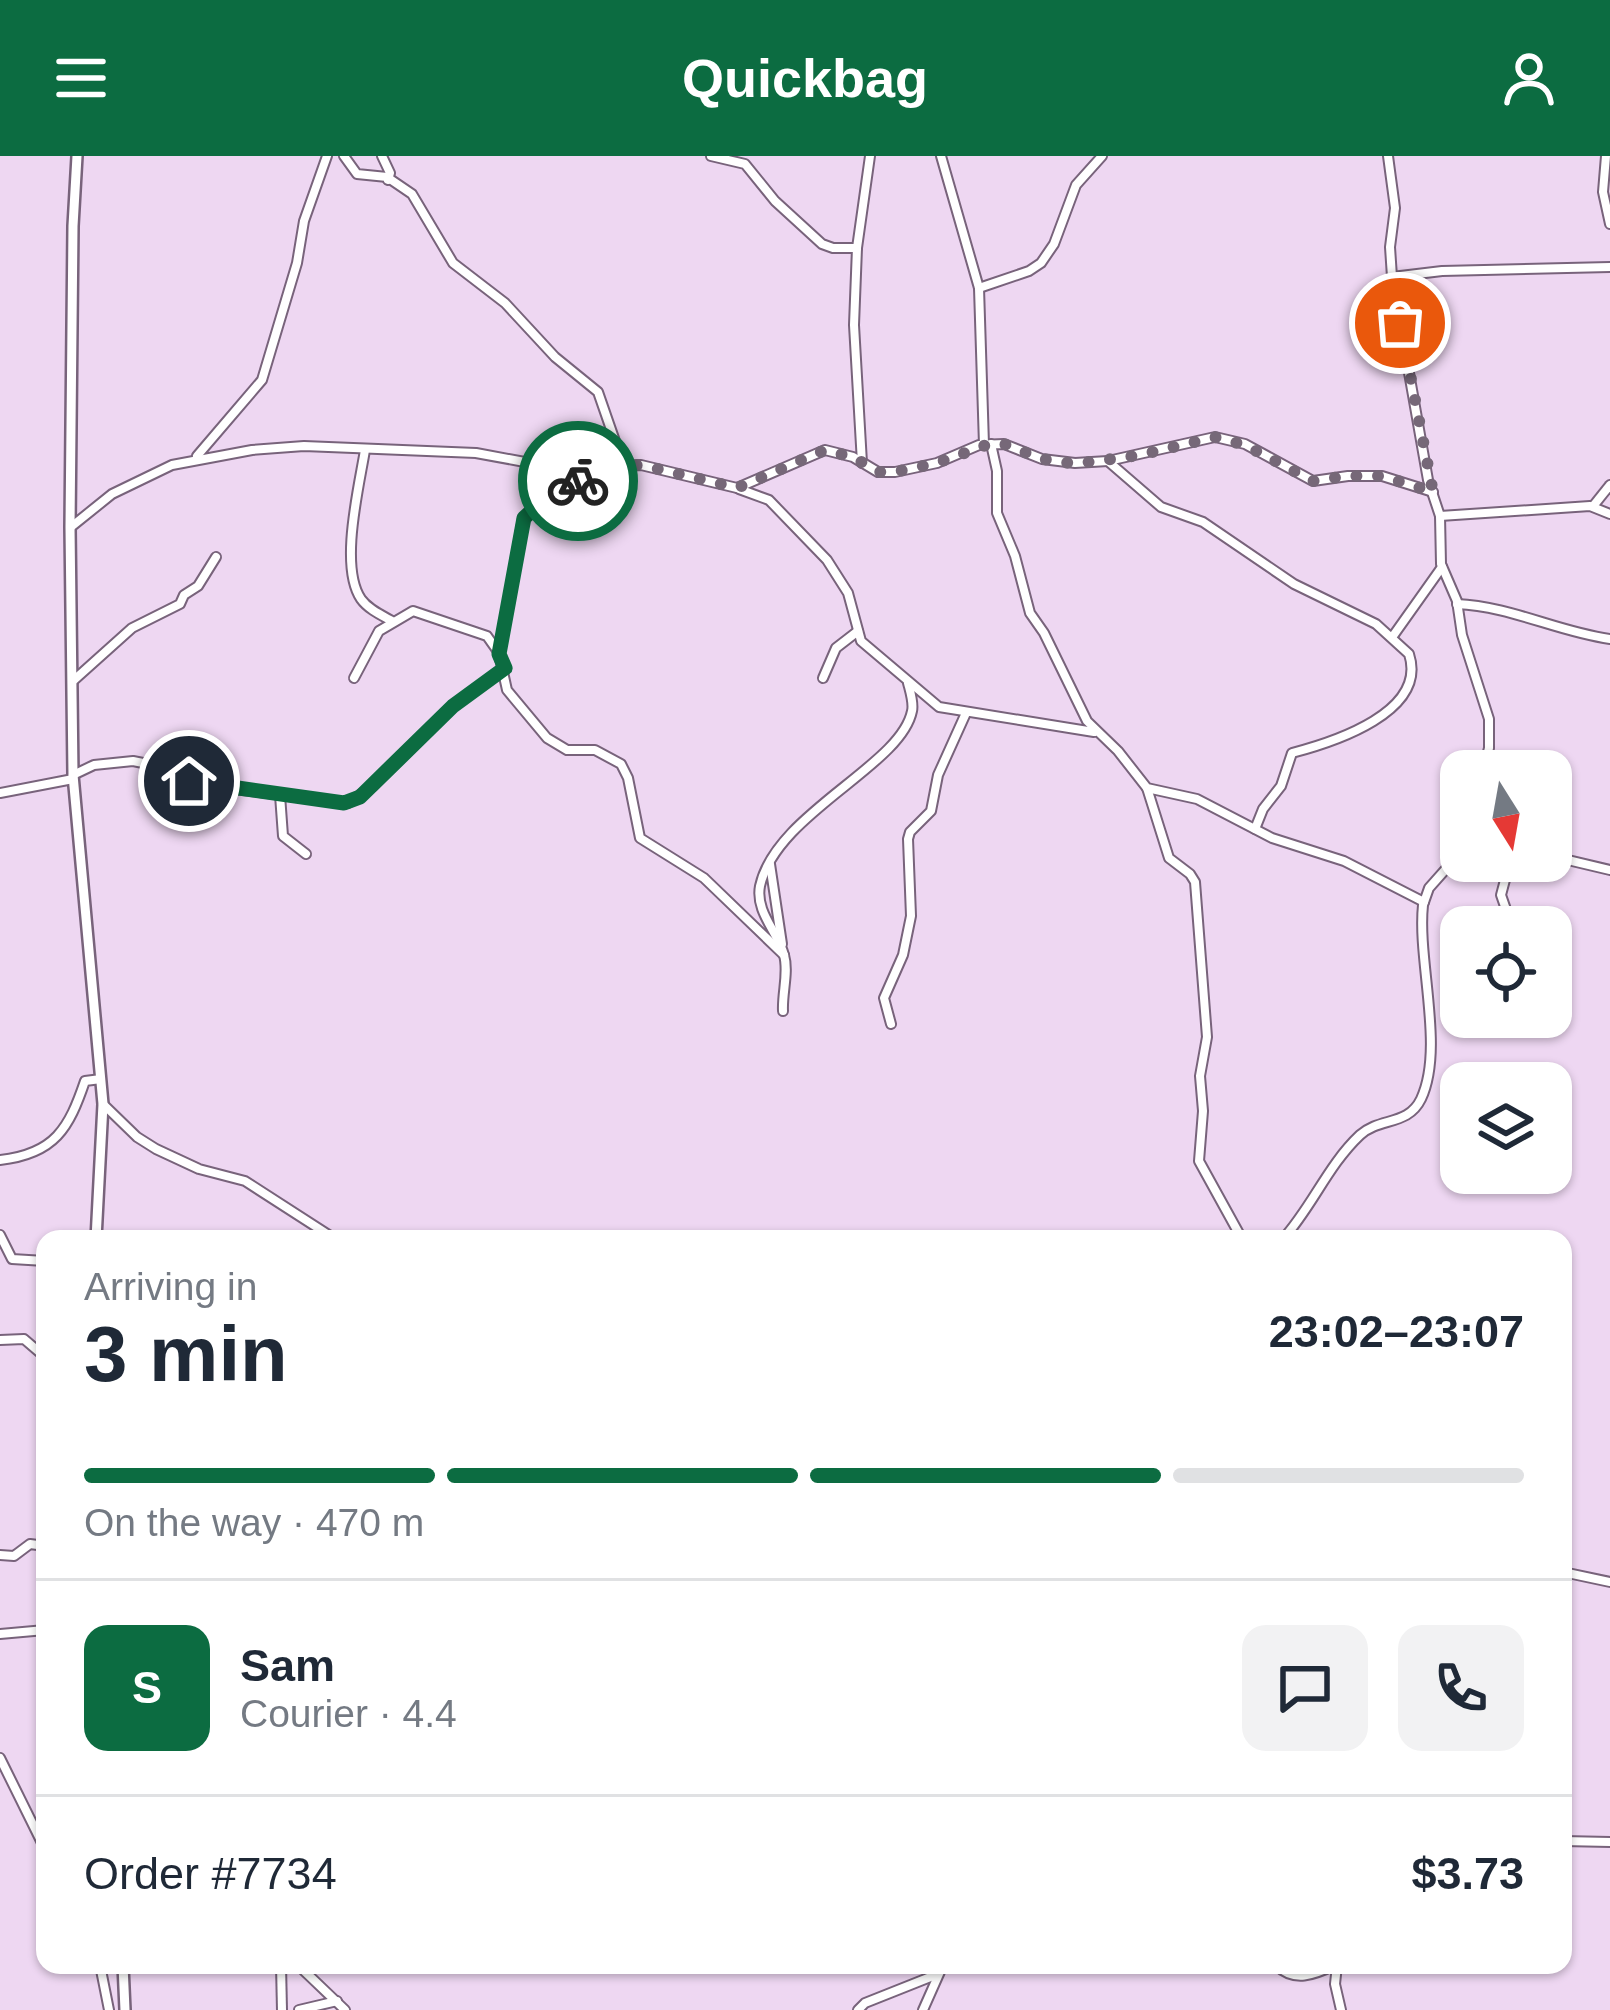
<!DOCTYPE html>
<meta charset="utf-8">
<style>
body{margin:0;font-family:Arial,sans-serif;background:#f2f2f3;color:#1f2937;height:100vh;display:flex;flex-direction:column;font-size:45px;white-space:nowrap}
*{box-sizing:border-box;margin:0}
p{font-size:39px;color:#747a83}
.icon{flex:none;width:66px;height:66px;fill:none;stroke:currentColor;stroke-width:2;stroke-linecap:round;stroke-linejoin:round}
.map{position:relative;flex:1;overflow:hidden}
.sheet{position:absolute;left:36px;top:1074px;width:1536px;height:744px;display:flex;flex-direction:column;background:#fff;border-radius:24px;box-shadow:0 3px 9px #0004}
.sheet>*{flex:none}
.needle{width:78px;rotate:169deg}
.tools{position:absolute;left:1440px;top:594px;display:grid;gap:24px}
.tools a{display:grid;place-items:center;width:132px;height:132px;border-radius:24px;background:#fff;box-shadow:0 3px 9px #0004;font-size:60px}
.pin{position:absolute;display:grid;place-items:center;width:102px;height:102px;color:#fff;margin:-51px;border:6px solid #fff;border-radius:50%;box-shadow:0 3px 12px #0007}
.courier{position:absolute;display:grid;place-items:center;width:120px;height:120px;margin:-60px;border:9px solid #0c6c41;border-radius:50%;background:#fff;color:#222;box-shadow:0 3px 15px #0007}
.overview em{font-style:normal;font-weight:800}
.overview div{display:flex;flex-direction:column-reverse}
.overview{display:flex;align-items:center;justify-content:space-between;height:204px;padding:0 48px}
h1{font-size:78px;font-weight:800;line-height:90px}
.bar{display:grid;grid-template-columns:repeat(4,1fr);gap:18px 12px;align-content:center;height:144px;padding:0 48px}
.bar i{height:15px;border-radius:9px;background:#e0e1e3}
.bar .active{background:#0c6c41}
.bar p{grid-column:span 4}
.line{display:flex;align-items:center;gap:30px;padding:0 48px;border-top:3px solid #e0e1e3}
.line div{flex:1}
.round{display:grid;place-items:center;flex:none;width:126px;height:126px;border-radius:24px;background:#f2f2f3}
header{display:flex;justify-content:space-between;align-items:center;height:156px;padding:0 48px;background:#0c6c41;color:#fff;font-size:54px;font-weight:800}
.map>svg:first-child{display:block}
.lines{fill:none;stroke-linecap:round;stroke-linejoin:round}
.minor-casing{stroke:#78637b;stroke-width:12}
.tertiary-casing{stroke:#78637b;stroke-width:14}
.minor{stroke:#fff;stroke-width:8}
.tertiary{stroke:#fff;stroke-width:9}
.done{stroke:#766878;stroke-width:12;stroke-dasharray:0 21.6}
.route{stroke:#0c6c41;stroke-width:15}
</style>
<header><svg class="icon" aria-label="menu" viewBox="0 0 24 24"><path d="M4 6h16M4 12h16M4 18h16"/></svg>Quickbag<svg class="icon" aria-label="person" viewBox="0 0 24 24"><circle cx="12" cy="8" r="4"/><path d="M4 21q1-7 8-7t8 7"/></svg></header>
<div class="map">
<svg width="1610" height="1854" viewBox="0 0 1610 1854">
<rect width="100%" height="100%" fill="#eed7f2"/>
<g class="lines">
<g class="minor-casing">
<g id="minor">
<polyline points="344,0 357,18 387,21 412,38 453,107 505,147 555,201 598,236 624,311"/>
<polyline points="382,0 390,17 388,24"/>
<polyline points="711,0 745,8 775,45 822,88 833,92 857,92"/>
<polyline points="941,0 979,132 984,289"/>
<polyline points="1388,0 1395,52 1390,91 1392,121 1428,324 1440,360 1441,408 1457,445 1462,479 1489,563 1489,592 1483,615"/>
<polyline points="1606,0 1603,36 1610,68"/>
<polyline points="1392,121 1442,115 1610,111"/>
<polyline points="979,132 1029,115 1041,107 1054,88 1076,29 1102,0"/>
<polyline points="991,288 997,315 997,357 1015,400 1030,457 1044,477 1087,565 1118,595 1147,632 1197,643 1272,682 1344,705 1424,746"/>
<path d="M365,294C359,331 339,411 361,443C368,453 381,459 392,465"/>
<polyline points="197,300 262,224 297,107 304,65 327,0"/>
<path d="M1109,306L1161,351L1203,366L1294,428L1376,468L1409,498C1428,556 1334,586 1292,597L1281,630L1263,653L1255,673"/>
<polyline points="862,307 854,169 857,92 870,0"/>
<polyline points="587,313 579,325 546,342 523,362 499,498 507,534 547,582 567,594 595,594 621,608 628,622 640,682 704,722 784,799"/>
<polyline points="739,333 769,344 827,404 848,437 861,485 939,551 1094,576"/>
<polyline points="1594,349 1610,329"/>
<polyline points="1440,360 1590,350 1610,358"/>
<polyline points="71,371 112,338 172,309 252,294 304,290 476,297 557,312 641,309 737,332 825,294 853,301 878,316 895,316 937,307 979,289 1004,288 1042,303 1075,307 1108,305 1215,281 1245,288 1313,325 1348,320 1382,320 1433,336"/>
<path d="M1457,448C1510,450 1558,476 1610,483"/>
<polyline points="1393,480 1442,411"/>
<polyline points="354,522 379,475 413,455 487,480 499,497"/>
<polyline points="823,522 836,492 858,475"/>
<polyline points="74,524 132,472 180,448 184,439 198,430 216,401"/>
<polyline points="73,619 94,609 133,605 163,611 202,629 348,647 373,630 453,550 504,513"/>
<polyline points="1147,632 1169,702 1190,718 1195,726 1207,881 1200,920 1203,955 1199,1005 1242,1083"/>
<polyline points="0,637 73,623"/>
<polyline points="280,639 283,680 306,698"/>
<polyline points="1551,700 1610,714"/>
<polyline points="770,708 782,788"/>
<polyline points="1506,771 1509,762 1501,739 1510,705"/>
<path d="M783,855C782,837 789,816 784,799C778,776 755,756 760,730C776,657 901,610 912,555C914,547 910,535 908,527"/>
<polyline points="891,868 884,842 903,799 911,760 908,683 910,676 931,655 938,619 966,557"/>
<polyline points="103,948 137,981 156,993 199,1013 245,1025 335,1083"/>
<path d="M0,1004C55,998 69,972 85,925L101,923"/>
<polyline points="0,1079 12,1103 45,1105"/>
<path d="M1283,1083C1312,1051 1328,1009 1360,979C1380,961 1408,970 1421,943C1445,892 1417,805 1423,749L1429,732L1461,696"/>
<polyline points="0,1184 24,1183 45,1201"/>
<polyline points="0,1399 14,1400 30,1388 45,1390"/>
<polyline points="1563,1416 1610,1426"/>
<polyline points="0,1478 45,1474"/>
<polyline points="0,1602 45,1693"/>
<polyline points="1563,1685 1610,1686"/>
<polyline points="100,1809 109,1854"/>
<polyline points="281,1809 282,1854"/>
<polyline points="298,1809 345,1854"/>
<path d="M1276,1809C1294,1827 1314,1819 1335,1809"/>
<polyline points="1337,1809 1335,1828 1341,1854"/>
<polyline points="299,1854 337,1845"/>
<polyline points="858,1854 865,1847 938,1818"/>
<polyline points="923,1854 943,1809"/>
</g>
</g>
<g class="tertiary-casing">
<g id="tertiary">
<polyline points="77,0 73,70 70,371 73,619 103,948 96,1083"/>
<polyline points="123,1809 125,1854"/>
</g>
</g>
<use href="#minor" class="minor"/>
<use href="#tertiary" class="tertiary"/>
</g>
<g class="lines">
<polyline class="done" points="578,325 587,313 641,309 737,332 825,294 853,301 878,316 895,316 937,307 989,288 1004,288 1042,303 1075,308 1140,299 1215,281 1245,289 1313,325 1348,320 1382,320 1433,336 1400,167"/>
<polyline class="route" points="189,625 344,647 360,641 453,550 505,512 499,498 524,362 546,342 578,325"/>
</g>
</svg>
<div class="tools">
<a><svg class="needle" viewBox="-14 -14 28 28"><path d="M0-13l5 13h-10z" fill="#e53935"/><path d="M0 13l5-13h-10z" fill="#747a83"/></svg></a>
<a><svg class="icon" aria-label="locate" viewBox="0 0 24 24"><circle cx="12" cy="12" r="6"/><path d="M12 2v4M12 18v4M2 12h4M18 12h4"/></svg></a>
<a><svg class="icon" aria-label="layers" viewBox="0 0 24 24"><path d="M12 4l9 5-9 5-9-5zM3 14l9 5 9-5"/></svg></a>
</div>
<div class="pin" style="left:1400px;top:167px;background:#ea580c"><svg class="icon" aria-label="bag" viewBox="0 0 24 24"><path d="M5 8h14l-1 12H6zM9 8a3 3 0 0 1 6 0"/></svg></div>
<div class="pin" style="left:189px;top:625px;background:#1f2937"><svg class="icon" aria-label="home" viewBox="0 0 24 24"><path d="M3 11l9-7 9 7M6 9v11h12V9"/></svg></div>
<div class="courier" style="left:578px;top:325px"><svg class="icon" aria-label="bike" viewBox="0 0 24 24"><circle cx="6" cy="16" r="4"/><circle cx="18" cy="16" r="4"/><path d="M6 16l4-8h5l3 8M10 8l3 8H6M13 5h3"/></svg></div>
<section class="sheet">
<div class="overview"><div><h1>3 min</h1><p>Arriving in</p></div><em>23:02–23:07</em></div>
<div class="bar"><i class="active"></i><i class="active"></i><i class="active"></i><i></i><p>On the way · 470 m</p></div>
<div class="line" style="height:216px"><b class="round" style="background:#0c6c41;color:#fff">S</b><div><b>Sam</b><p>Courier · 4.4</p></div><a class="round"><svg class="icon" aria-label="chat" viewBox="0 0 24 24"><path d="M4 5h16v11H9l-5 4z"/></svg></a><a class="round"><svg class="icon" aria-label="phone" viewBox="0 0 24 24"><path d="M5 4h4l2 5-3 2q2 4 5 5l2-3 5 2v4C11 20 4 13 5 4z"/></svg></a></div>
<div class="line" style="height:156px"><div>Order #7734</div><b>$3.73</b></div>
</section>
</div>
